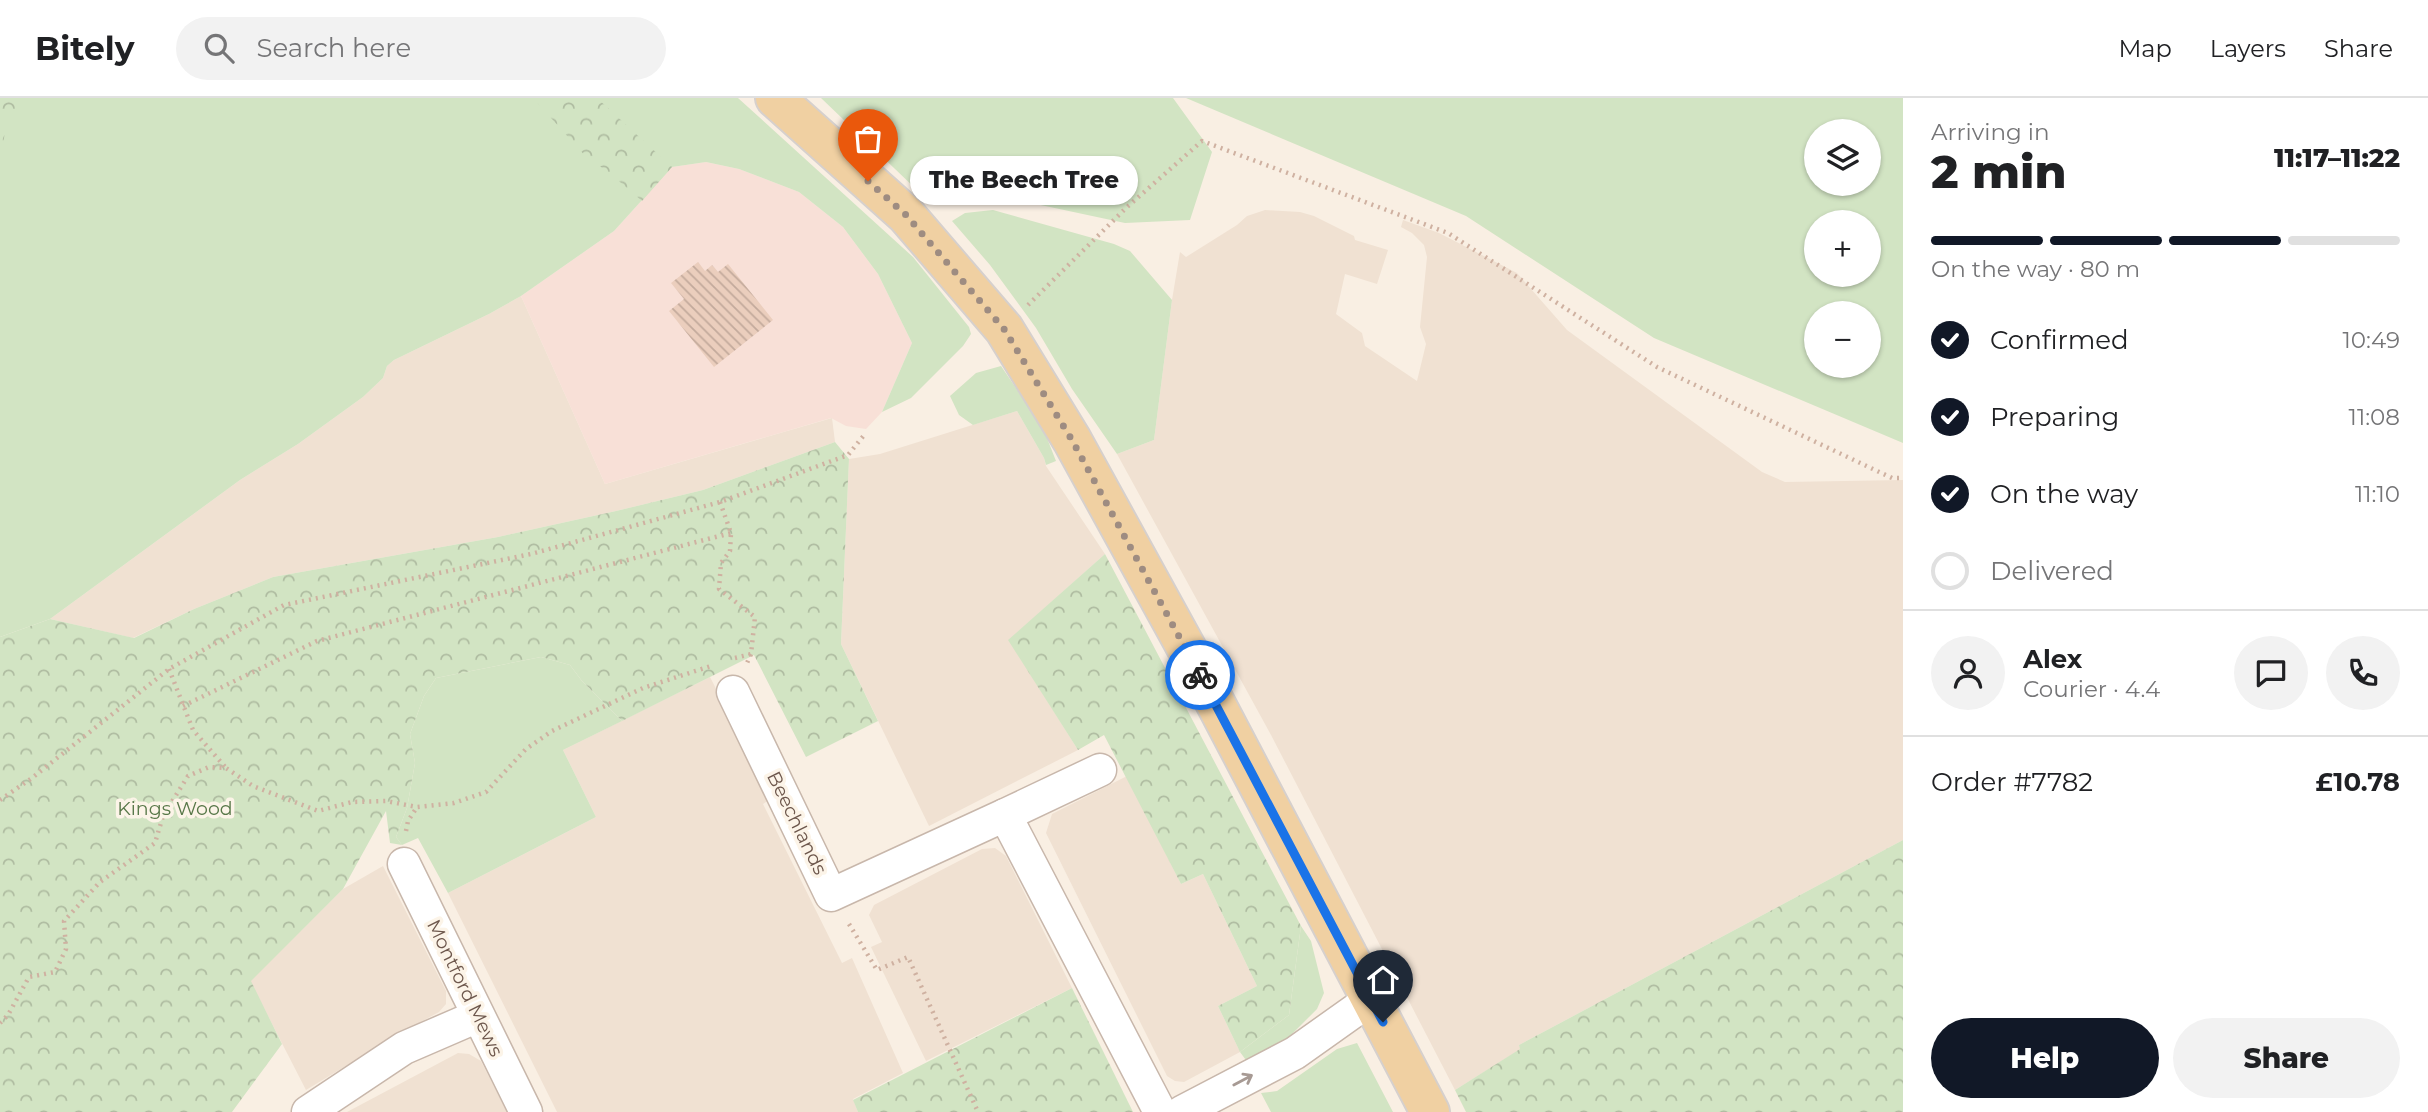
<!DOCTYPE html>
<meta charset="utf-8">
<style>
body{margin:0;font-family:Montserrat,sans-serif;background:#f2f2f2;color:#202124;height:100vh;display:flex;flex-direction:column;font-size:26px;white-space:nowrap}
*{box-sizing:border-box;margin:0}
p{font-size:23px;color:#757577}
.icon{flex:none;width:38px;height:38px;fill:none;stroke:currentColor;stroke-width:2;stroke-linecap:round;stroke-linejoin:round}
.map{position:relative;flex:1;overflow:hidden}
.details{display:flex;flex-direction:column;background:#fff;width:525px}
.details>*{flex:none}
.buttons{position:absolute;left:1804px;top:21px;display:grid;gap:14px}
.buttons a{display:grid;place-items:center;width:77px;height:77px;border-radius:50%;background:#fff;box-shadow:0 2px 5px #0004;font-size:35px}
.pin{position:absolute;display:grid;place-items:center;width:60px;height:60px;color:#fff;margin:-72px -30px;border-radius:50% 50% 50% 0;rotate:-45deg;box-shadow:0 0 7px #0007}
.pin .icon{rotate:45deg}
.courier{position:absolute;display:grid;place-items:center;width:70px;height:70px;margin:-35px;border:5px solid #1a73e8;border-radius:50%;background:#fff;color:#222;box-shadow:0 2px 9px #0007}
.bubble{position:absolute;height:49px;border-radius:24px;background:#fff;box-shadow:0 2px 5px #0004;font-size:23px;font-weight:800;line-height:49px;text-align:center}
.headline em{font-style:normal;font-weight:800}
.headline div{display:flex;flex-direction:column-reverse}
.headline{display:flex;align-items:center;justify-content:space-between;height:119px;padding:0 28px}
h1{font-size:46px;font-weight:800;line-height:52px}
.bar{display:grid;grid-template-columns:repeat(4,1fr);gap:10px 7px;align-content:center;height:84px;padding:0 28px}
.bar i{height:9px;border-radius:5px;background:#e0e0e0}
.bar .on{background:#111827}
.bar p{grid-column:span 4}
.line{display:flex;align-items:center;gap:18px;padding:0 28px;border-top:2px solid #e0e0e0}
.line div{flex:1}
.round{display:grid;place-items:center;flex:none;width:74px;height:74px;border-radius:37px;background:#f2f2f2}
ol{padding:0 28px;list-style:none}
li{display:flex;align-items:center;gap:21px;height:77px}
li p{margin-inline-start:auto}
li .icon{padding:7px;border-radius:50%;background:#111827;color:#fff;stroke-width:4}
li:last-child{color:#757577}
li i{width:38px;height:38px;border:4px solid #e0e0e0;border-radius:50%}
.button{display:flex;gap:14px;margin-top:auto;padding:14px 28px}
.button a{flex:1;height:80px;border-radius:42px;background:#111827;color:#fff;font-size:28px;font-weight:800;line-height:80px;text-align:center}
.button a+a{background:#f2f2f2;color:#202124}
header{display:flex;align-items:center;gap:42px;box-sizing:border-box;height:98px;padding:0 35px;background:#fff;border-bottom:2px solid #e0e0e0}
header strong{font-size:33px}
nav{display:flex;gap:38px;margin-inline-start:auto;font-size:24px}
.search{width:490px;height:63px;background:#f2f2f2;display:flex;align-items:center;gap:18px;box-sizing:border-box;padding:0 24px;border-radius:38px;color:#757577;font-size:26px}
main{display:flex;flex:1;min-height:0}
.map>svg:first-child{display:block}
.residential{fill:#f0e1d2}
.commercial{fill:#f8e0d7}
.grass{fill:#d2e4c3;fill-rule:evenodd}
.forest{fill:url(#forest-crowns)}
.building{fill:url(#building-back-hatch)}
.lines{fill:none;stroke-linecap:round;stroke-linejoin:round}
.minor-casing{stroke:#c8b7ab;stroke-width:35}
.primary-casing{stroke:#d6d0cd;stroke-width:42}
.path{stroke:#cfb1a1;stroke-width:4.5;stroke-dasharray:2 5;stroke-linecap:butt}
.minor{stroke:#fff;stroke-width:32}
.primary{stroke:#f0d0a2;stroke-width:38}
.oneway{stroke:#a79a94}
.done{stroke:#9e8c81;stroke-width:7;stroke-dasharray:0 12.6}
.route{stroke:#1a73e8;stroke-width:9}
.labels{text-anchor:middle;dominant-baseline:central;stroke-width:7;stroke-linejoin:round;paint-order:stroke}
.park-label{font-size:19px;fill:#587849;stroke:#fcf4e8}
.street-label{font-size:19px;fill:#6d574c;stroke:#fcf4e8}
</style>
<header>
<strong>Bitely</strong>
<div class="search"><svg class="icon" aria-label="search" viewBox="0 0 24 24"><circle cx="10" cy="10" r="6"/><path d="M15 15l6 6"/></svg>Search here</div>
<nav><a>Map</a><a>Layers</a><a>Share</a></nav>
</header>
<main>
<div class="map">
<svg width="1903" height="1014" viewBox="0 0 1903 1014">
<defs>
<pattern id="forest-crowns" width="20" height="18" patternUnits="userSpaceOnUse" patternTransform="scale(1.75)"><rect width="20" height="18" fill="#d2e4c3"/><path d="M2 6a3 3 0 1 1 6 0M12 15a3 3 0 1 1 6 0" fill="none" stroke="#afbca1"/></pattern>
<pattern id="building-back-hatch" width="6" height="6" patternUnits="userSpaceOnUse" patternTransform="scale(1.75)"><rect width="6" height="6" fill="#ebcebd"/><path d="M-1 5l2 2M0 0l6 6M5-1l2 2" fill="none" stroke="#c3aa9c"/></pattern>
</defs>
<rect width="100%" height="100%" fill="#f9efe3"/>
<g class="residential">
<polygon points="1265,112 1300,114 1314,118 1354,138 1355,142 1388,152 1377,186 1345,176 1336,216 1362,235 1365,248 1417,283 1426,246 1420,229 1427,159 1424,147 1412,135 1401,129 1403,122 1439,135 1517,175 1567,232 1762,374 1785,384 1903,382 1903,742 1519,947 1521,951 1455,992 1271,637 1117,356 1154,342 1172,202 1180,154 1186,159 1237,127 1247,118"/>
<polygon points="521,198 605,386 832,320 835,344 703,392 616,413 498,439 273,479 194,511 133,540 50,521 240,382 298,346 363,299 383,280 387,268 394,262 489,216"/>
<polygon points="1017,313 1044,360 1046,368 1105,456 1009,542 1078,652 929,728 841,546 849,361 880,356"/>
<polygon points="710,579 772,700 763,706 842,865 852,860 903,975 853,1001 858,1014 557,1014 448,795 596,719 563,652"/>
<polygon points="1127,678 1181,786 1203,776 1257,888 1218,908 1240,954 1184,984 1175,983 1167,978 1046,735 1052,716"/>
<polygon points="995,750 1006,758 1072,890 926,963 871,849 882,844 869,817 874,807 982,751"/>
<polygon points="383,768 446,893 446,906 439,914 415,927 417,932 344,969 306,992 250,883 343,791"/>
<polygon points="458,955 469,956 481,963 507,1014 347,1014"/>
</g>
<polygon class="commercial" points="706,64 739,71 799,94 843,129 878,176 912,245 882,314 866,331 846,328 831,320 605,386 521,198 614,133 672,69"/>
<g class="grass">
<polygon points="0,0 738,0 913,159 969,229 971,236 963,248 911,300 882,314 912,245 878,176 843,129 799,94 739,71 706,64 672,69 614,133 521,198 489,216 394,262 387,268 383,280 363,299 298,346 240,382 50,521 0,539"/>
<polygon points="821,0 1173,0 1212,54 1190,122 1125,125 965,91 919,94"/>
<path d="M1186,0H1903V345L1654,240L1466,118ZM1816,33H1869V86H1816ZM1816,124H1869V177H1816ZM1816,215H1869V268H1816Z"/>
<polygon points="993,112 1114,146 1130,153 1172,202 1154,342 1117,356 1072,291 1036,230 990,167 952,123 965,115"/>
<polygon points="1001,268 1043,330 1056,363 1046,367 1044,360 1017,313 973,327 959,317 950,298 976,275"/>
<polygon points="541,559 570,567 582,583 622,623 563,652 596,719 448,795 418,740 402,747 396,739 407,710 415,665 410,636 424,598 436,580"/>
<polygon points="1301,828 1311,843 1324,895 1317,911 1273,955 1251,969 1240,954 1289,917"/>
<polygon points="1357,945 1393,1014 1271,1014 1261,995 1277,993 1337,951"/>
</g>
<g class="forest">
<polygon points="0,0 35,0 6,28 2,52 0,53"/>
<polygon points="533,0 597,0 672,69 642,103 606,72 588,61"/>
<polygon points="835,344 849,361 841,546 878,623 806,659 754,557 622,623 582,583 570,567 541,559 436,580 424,598 410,636 415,665 407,710 396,739 402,747 390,745 386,713 343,791 251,883 282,946 232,1014 0,1014 0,539 50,521 134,540 194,511 273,479 498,439 616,413 703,392"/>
<polygon points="1105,456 1301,828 1289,917 1240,954 1218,908 1257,888 1203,776 1181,786 1104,637 1078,652 1008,542"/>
<polygon points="1903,742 1903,1014 1466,1014 1455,992 1520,951 1519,947"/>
<polygon points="1072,890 1133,1014 858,1014 853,1002"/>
</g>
<polygon class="building" points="698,164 705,173 712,167 718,174 728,166 773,222 714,269 669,213 684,201 671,185"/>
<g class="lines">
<g class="minor-casing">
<g id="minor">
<polyline points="733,594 831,797 1005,717 1160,1014"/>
<polyline points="1005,717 1100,672"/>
<polyline points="404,766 526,1014"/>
<polyline points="308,1014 404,950 478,918"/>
<polyline points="1182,1014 1295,955 1371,901"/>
</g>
</g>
<g class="primary-casing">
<polyline id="primary" points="775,0 906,117 1004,231 1072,342 1187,551 1430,1014"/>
</g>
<g class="path">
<polyline points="1028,207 1126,110 1202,43 1448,135 1657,269 1892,380 1903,380"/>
<polyline points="720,404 731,435 730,453 721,465 719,491 755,519 751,556 747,565"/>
<polyline points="735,560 751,556"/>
<polyline points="169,571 193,632 226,670"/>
<polyline points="183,608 317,543 731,435"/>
<polyline points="0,702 32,680 169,571 284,507 531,456 720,404 848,357 865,336"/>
<polyline points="406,733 408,723 417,709"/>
<polyline points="849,826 877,872 908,859 978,1014"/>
<polyline points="0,925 8,917 29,879 55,874 66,851 64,823 100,784 155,745 163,718 188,678 209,669 226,670 253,688 318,713 352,704 386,703 417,709 454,705 486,694 526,651 552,633 643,590 714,567"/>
</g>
<use href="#minor" class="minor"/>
<use href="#primary" class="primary"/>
</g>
<defs><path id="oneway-shaft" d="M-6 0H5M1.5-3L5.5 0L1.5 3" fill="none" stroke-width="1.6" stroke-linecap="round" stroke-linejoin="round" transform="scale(1.75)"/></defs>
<use class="oneway" href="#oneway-shaft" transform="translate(1243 982) rotate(-28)"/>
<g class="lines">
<polyline class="done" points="868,83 906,117 1004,231 1072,342 1200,577"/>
<polyline class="route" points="1200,577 1383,924"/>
</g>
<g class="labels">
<g class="park-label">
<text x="175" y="710">Kings Wood</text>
</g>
<g class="street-label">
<text transform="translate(797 725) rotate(64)">Beechlands</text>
<text transform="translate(465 890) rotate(64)">Montford Mews</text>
</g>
</g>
</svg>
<div class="buttons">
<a><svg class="icon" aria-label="layers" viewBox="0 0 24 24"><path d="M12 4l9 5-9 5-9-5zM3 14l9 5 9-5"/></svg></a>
<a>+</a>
<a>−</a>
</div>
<div class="pin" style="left:868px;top:83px;background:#ea580c"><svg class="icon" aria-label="bag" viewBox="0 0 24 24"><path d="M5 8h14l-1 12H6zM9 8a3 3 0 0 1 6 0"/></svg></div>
<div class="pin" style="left:1383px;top:924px;background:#1f2937"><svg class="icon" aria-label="home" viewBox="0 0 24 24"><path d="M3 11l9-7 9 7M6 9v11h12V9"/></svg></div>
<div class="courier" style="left:1200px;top:577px"><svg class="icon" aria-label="bike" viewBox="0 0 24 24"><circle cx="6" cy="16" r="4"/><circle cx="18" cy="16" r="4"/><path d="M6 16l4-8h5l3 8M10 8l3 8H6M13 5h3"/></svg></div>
<div class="bubble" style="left:910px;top:58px;width:228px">The Beech Tree</div>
</div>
<section class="details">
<div class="headline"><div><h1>2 min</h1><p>Arriving in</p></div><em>11:17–11:22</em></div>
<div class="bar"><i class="on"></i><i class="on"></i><i class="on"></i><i></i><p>On the way · 80 m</p></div>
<ol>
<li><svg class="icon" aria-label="check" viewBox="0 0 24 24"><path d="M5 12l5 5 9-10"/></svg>Confirmed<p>10:49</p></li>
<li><svg class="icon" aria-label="check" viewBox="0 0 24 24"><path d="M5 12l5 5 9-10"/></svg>Preparing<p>11:08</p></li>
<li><svg class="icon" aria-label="check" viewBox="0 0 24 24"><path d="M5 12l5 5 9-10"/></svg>On the way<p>11:10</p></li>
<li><i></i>Delivered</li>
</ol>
<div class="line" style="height:126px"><a class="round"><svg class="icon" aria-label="person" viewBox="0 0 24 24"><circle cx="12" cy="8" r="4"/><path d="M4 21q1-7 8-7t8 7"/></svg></a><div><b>Alex</b><p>Courier · 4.4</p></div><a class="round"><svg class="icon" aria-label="chat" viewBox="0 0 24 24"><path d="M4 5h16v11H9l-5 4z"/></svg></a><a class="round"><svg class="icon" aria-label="phone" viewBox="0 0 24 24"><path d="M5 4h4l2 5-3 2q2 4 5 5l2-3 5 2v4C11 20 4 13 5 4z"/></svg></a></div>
<div class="line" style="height:91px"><div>Order #7782</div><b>£10.78</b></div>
<div class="button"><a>Help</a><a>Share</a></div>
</section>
</main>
